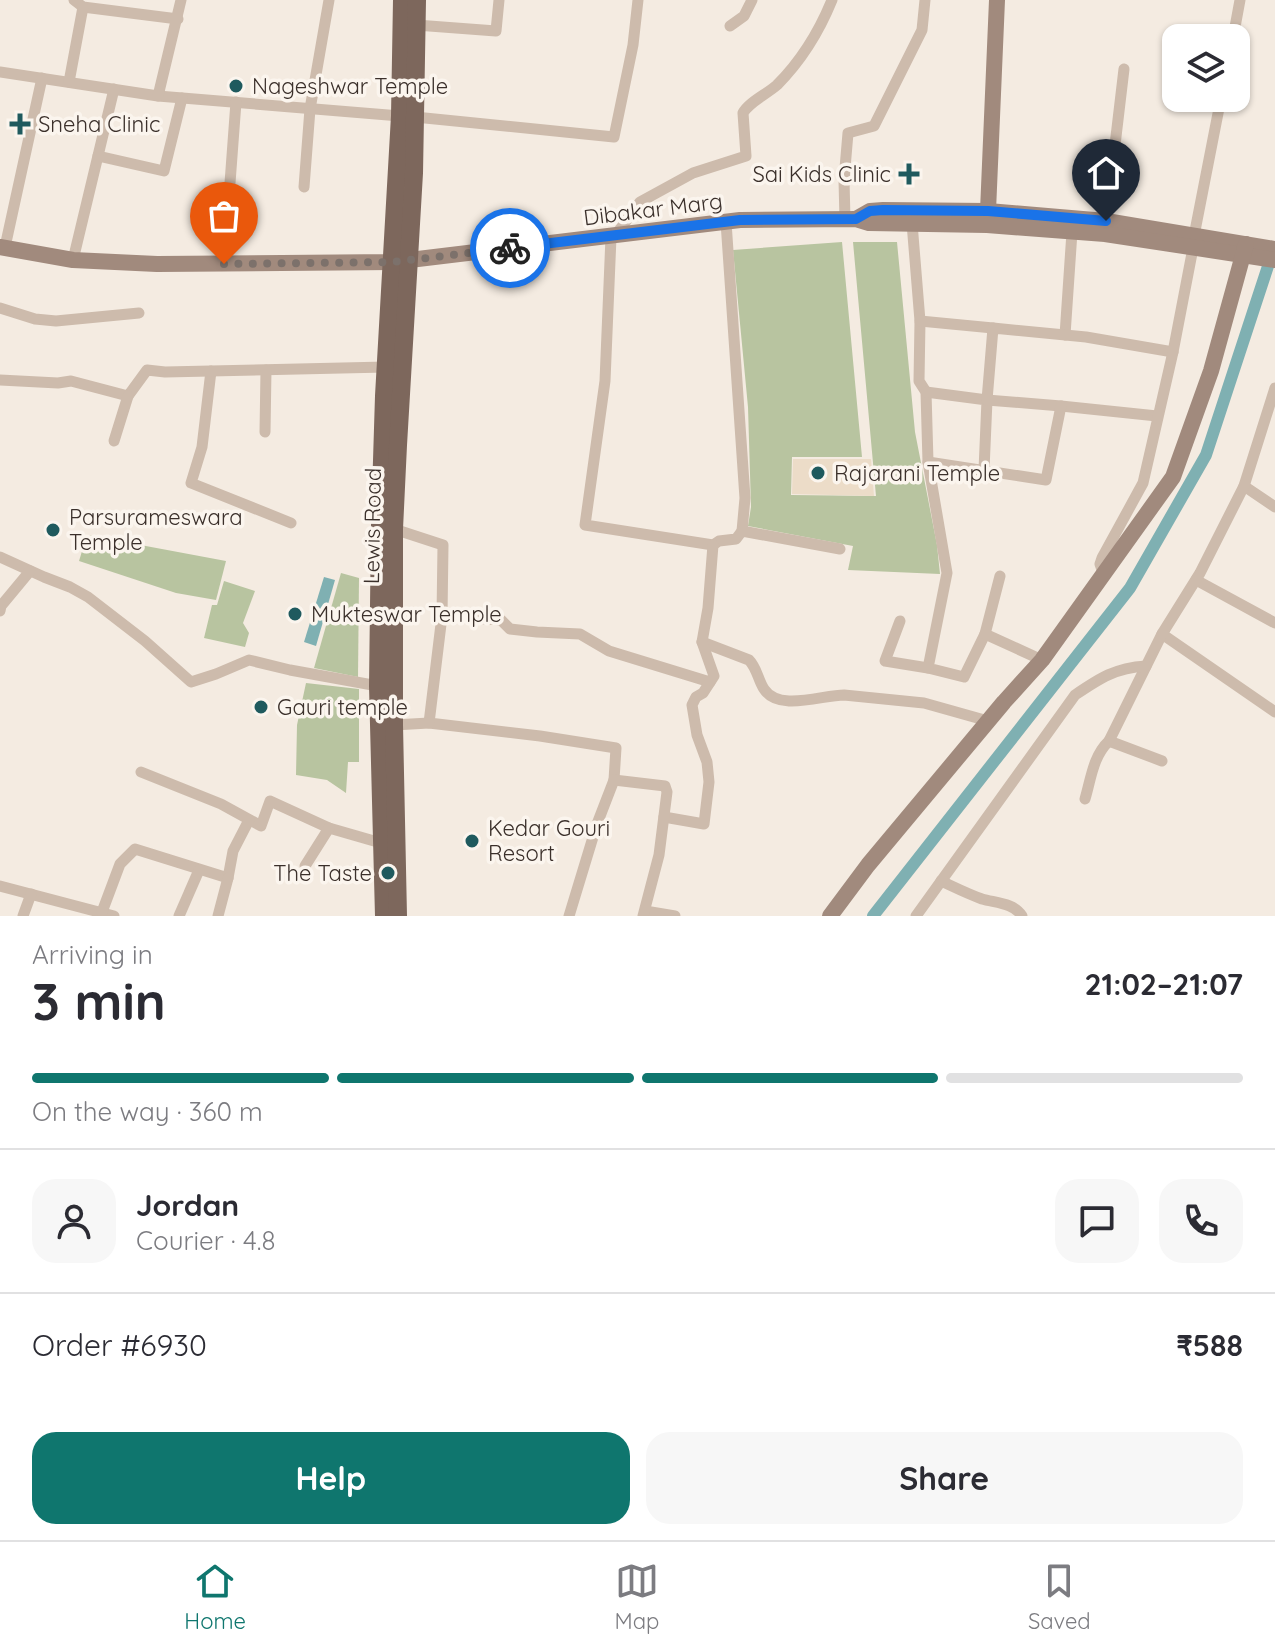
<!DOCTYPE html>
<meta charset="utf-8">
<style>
body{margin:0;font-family:Quicksand,sans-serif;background:#f7f7f7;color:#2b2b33;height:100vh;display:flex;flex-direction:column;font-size:30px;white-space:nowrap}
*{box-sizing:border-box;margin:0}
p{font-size:26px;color:#7c7c81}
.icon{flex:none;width:44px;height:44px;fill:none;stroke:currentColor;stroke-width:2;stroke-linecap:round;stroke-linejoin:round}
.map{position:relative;height:916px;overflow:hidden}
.sheet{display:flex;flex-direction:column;background:#fff;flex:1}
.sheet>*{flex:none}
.fabs{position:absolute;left:1162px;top:24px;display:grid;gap:16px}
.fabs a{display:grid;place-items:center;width:88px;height:88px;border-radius:16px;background:#fff;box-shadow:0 2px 6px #0004;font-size:40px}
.pin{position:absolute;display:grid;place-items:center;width:68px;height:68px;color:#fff;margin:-82px -34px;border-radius:50% 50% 50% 0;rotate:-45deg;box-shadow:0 0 8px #0007}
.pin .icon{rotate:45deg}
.courier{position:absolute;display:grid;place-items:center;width:80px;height:80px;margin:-40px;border:6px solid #1a73e8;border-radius:50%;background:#fff;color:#222;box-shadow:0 2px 10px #0007}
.head em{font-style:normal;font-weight:700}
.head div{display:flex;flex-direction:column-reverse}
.head{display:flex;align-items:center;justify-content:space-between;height:136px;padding:0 32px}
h1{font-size:52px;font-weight:700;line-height:60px}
.bar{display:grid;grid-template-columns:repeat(4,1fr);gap:12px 8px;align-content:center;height:96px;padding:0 32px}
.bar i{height:10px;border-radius:6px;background:#e1e1e2}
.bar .on{background:#0f766e}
.bar p{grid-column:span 4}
.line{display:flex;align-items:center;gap:20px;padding:0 32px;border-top:2px solid #e1e1e2}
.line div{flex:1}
.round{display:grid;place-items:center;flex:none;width:84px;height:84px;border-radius:24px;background:#f7f7f7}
.button{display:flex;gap:16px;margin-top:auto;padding:16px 32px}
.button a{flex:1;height:92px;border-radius:24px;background:#0f766e;color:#fff;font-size:32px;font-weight:700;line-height:92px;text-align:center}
.button a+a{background:#f7f7f7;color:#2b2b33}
.dock{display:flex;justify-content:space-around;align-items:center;height:112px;border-top:2px solid #e1e1e2;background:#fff;font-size:22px;color:#7c7c81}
.dock a{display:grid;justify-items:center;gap:4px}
.dock .on{color:#0f766e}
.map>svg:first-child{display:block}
.green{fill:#b8c4a0}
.plaza{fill:#ecdcc8}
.water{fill:#7fb0b2}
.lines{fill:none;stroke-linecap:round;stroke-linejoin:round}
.canal{stroke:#7fb0b2;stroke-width:12}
.street{stroke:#cdbbac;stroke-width:11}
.secondary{stroke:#a18a7d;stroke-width:16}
.primary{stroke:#7d675c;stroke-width:18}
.done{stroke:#7c716b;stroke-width:8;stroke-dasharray:0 14.4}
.route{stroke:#1a73e8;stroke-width:10}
.poi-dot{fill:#1f5a5e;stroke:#fbf5ee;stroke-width:3}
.labels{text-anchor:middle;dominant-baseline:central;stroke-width:7;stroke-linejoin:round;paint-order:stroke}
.poi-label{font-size:22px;fill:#3b302b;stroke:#fbf5ee;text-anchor:start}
.street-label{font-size:22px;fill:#3b302b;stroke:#fbf5ee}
</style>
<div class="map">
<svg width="1275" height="916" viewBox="0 0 1275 916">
<rect width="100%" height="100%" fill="#f4ebe1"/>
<g class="green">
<polygon points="842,242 862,457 792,457 791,495 876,496 853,242 897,242 915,432 937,545 940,574 848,570 853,546 748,526 751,507 748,407 733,250"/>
<polygon points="87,535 226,561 216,600 176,593 79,561"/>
<polygon points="341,573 359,578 358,677 314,668"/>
<polygon points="224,581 255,591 243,623 249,633 245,647 204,638 212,605 217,605"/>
<polygon points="306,683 359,689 359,762 348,762 346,793 327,780 296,775 297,725"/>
</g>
<polygon class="plaza" points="793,459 871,459 874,496 792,494"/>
<polygon class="water" points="324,577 335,580 316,646 304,642"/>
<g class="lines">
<polyline class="canal" points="873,916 1130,588 1206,455 1272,254"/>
<g class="street">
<polyline points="74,0 83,7 178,19"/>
<polyline points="416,25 496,31 499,0"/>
<polyline points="730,26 744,16 752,0"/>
<polyline points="1233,38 1240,0"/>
<polyline points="0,72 158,96 400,116"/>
<polyline points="69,82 83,7"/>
<polyline points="158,96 181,0"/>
<polyline points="415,117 614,137 633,45 638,0"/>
<polyline points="98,156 164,171 182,98"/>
<polyline points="304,187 310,109 329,0"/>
<polyline points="845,220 844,180 848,133 874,126 922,30 925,0"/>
<polyline points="1106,221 1124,69"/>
<polyline points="726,222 745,498 742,531"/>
<polyline points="912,223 920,321 919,381 926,392 928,462 947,573 928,668 964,677 985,634"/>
<path d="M615,236L640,202L693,173L746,156L743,113C749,102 767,94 777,85C801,61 819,32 832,0"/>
<polyline points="1194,236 1221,98"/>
<polyline points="611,237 605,381 585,525 713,545 719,541 736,539 742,531 840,549"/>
<polyline points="5,247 42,78"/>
<polyline points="73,260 114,89"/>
<polyline points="224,264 236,102"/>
<polyline points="0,308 35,319 56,321 139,313"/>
<polyline points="920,321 993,328"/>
<polyline points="1065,335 1072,232"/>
<polyline points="211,371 202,447 191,483 291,523"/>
<polyline points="0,380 58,383 71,381 128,396 147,370 165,372 386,367"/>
<polyline points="926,392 987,400 984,470"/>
<polyline points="1157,416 1061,406 987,400 993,328 1086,337 1173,352"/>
<polyline points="265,432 266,370"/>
<polyline points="114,441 128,396"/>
<polyline points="928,462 1046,480 1061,406"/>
<polyline points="1244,486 1275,507"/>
<polyline points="394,529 443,545 442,616 429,723 540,736 616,748 614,780"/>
<polyline points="0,557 44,577 70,587 88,597 145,641 191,682 216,674 249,660 290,670 378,686"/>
<polyline points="1104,575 1100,564 1102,558 1143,483 1173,352 1193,248"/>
<polyline points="1000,576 985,634 1042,660"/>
<polyline points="1196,580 1275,623"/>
<polyline points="0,611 1,606 30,571"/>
<polyline points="442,616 501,620 510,629 537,632 580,634 609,651 710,682"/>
<polyline points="900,621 885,661 928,668"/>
<polyline points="1162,634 1275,712"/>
<path d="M702,642L749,660C757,668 758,680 764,689C779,712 822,695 844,695L924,703L988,721"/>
<polyline points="394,725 429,723"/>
<polyline points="1162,761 1109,741 1162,634 1200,573 1244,486 1275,388"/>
<polyline points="141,772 221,804 261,826 270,801 329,828 381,843 386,840"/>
<path d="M1085,799C1091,779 1093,756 1109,741"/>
<polyline points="664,817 704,824 709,782 707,762 697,735 692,705 696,697 703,693 714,676 702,642 708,608 713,545"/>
<polyline points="305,866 329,828"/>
<path d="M941,881C954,887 968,894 982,899C996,903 1014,903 1022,916"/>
<polyline points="0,886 114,916"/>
<polyline points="645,911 675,916"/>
<polyline points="102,912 120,864 135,849 228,878 233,851 249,820"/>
<polyline points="23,916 31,894"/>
<polyline points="179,916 199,870"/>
<polyline points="218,916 228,878"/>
<polyline points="569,916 597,824 614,780 665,786 667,792 659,855 643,916"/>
<path d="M916,916L1075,695C1100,678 1115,668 1146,666"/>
</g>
<g class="secondary">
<polyline points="988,211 997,0"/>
<polyline points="856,219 870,211 883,210 988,211 1106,221 1275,249"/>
<polyline points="0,247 73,260 157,264 393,262 740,220 856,219 869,223 987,225 1105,234 1275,260"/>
<polyline points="830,916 868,865 1004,702 1042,660 1173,477 1211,371 1246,244"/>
</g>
<g class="primary">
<polyline points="384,916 378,686 380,525 384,396 400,116 402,0"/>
<polyline points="398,916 394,725 394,529 398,445 414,173 417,0"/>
</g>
</g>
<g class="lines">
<polyline class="done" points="224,264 393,262 510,248"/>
<polyline class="route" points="510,248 740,220 856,219 870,211 883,210 988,211 1106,221"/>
</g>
<g class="poi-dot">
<circle cx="236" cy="86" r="8"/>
<path d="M16 112h8v8h8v8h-8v8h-8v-8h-8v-8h8z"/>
<path d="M905 162h8v8h8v8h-8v8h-8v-8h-8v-8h8z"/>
<circle cx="818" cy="473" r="8"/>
<circle cx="53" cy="530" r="8"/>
<circle cx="295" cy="614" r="8"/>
<circle cx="261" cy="707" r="8"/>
<circle cx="472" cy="841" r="8"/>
<circle cx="388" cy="873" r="8"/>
</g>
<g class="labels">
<g class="poi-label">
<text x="252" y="86">Nageshwar Temple</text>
<text x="38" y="124">Sneha Clinic</text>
<text x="891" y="174" text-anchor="end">Sai Kids Clinic</text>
<text x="834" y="473">Rajarani Temple</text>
<text x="69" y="517">Parsurameswara<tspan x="69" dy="25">Temple</tspan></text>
<text x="311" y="614">Mukteswar Temple</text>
<text x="277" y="707">Gauri temple</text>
<text x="488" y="828">Kedar Gouri<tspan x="488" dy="25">Resort</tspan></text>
<text x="372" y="873" text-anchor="end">The Taste</text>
</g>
<g class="street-label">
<text transform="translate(653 209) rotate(-7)">Dibakar Marg</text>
<text transform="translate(372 526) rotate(-89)">Lewis Road</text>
</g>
</g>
</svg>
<div class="fabs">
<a><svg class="icon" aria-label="layers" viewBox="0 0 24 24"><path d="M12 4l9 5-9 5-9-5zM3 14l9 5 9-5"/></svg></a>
</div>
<div class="pin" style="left:224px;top:264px;background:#ea580c"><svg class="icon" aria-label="bag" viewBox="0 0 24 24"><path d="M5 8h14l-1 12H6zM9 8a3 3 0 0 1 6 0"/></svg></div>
<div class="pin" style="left:1106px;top:221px;background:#1f2937"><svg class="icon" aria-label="home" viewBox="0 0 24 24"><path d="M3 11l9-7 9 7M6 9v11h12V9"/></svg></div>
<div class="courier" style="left:510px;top:248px"><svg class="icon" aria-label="bike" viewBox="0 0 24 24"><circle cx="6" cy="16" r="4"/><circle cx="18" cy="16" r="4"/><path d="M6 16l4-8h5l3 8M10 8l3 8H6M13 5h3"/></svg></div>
</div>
<section class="sheet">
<div class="head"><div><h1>3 min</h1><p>Arriving in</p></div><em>21:02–21:07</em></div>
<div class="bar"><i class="on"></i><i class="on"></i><i class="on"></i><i></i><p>On the way · 360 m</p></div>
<div class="line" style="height:144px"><a class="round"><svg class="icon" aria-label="person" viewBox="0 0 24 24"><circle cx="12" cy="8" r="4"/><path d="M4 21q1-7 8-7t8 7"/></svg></a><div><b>Jordan</b><p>Courier · 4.8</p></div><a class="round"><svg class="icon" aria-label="chat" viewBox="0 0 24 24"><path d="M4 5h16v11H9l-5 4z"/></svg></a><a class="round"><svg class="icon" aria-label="phone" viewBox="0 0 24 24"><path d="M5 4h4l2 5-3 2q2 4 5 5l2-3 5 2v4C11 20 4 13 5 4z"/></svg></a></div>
<div class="line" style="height:104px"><div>Order #6930</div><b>₹588</b></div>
<div class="button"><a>Help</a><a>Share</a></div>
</section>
<nav class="dock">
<a class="on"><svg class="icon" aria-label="home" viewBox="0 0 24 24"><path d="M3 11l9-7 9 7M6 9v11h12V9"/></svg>Home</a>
<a><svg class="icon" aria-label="map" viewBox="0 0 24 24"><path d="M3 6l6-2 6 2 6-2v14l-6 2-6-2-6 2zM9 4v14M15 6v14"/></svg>Map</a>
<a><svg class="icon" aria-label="saved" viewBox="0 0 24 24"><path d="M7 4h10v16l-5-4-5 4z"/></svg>Saved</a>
</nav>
